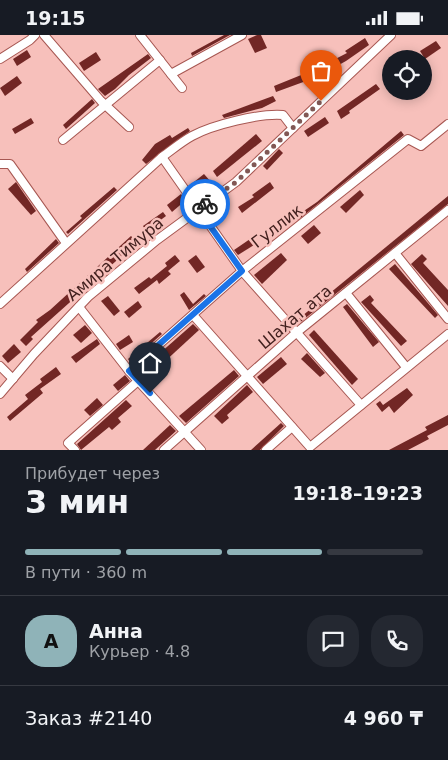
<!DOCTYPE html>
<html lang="ru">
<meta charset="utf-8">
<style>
body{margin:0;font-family:"DejaVu Sans",sans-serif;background:#242831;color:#f1f3f6;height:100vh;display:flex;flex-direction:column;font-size:19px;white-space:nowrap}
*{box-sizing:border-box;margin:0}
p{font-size:16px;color:#9ea1a6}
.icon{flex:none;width:28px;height:28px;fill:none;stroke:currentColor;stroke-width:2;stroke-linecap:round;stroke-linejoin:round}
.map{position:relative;height:415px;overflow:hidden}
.panel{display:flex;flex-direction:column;background:#171b24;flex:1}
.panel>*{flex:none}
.buttons{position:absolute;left:382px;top:15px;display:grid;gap:10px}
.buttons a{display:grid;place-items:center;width:50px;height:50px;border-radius:50%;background:#171b24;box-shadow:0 2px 12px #0003;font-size:25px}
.pin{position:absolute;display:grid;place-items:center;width:42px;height:42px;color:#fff;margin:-51px -21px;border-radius:50% 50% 50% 0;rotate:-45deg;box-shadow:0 0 5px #0007}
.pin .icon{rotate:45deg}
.courier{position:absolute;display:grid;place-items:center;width:50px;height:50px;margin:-25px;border:4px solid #1a73e8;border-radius:50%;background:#fff;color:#222;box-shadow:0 1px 6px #0007}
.overview em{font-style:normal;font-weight:700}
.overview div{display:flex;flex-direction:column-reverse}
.overview{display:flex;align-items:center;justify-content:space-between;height:85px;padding:0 25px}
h1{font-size:32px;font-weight:700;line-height:38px}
.bar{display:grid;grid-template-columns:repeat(4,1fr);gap:8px 5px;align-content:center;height:60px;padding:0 25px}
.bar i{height:6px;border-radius:4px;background:#363941}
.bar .active{background:#8fb3b8}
.bar p{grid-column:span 4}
.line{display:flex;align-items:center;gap:12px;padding:0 25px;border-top:1px solid #363941}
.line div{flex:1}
.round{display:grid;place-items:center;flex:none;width:52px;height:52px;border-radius:20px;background:#242831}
.status{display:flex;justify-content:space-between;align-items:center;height:35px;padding:0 25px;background:#171b24;direction:ltr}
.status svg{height:14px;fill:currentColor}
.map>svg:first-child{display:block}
.building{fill:#722725}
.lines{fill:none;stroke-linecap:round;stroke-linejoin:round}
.minor-casing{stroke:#a75752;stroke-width:10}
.minor{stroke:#fff;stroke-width:8}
.done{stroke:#815855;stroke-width:5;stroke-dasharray:0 9}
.route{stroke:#1a73e8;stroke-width:6}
.labels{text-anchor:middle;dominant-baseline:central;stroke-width:5;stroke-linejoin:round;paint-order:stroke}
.street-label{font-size:16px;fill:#42201e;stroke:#f7c0bb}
</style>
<div class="status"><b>19:15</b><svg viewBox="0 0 49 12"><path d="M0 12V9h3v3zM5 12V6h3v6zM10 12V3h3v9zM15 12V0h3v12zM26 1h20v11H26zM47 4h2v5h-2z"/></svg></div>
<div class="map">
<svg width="448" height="415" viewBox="0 0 448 415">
<rect width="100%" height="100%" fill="#f7c0bb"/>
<g class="building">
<polygon points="224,0 230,0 192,21 191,18"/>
<polygon points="257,0 261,0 267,13 255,18 248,4"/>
<polygon points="365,3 369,10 346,26 317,42 276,57 274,51 316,34 347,18 345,16"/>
<polygon points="436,6 441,13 425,24 420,16"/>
<polygon points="27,15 31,22 17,31 13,24"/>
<polygon points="96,17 101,25 84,36 79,28"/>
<polygon points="148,19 151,23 129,40 115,54 105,61 98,54"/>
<polygon points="17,41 22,48 5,61 0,53"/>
<polygon points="376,49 380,54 349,76 350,78 341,84 337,76"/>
<polygon points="273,61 276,66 262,73 224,83 222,80"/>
<polygon points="92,64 95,68 66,94 63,90"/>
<polygon points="325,82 329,88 308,102 304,96"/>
<polygon points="31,83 34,88 15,99 12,94"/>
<polygon points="188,93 190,96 146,129 142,125 155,109 170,100 172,103"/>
<polygon points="401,96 404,100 298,185 295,182 317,167"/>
<polygon points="256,99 262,106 217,142 213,136"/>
<polygon points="279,114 283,118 267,135 263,131"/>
<polygon points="204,139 211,147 196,159 189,151"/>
<polygon points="16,147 36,176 31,180 8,154"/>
<polygon points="270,147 274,153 242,178 238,172 254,162 252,160"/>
<polygon points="114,152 117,155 68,199 66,197 82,183 80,181"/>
<polygon points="360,155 364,160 346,178 340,172"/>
<polygon points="181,159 186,165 172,177 167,170"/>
<polygon points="448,161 448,169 298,289 296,286"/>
<polygon points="163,177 166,181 146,196 143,191"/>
<polygon points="314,190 321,198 308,209 301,201"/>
<polygon points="131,201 136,206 123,215 125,218 31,302 33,304 26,311 20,305 38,287 36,285 50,275"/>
<polygon points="253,202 257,208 238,220 234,215"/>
<polygon points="56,204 59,208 27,237 25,234"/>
<polygon points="281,218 287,225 262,249 254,240"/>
<polygon points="422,219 427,224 423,228 448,255 448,271 411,229"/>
<polygon points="175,220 180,226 168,236 171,239 159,249 157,245 139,259 134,253 149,242 151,244 167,231 165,228"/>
<polygon points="196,220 205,232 197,238 188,226"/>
<polygon points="395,229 438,280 435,283 389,234"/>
<polygon points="184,257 193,269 204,259 206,261 189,275 180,260"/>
<polygon points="370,260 374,265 371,268 407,306 401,311 361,267"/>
<polygon points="108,261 120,276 114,281 101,266"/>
<polygon points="138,266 142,272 129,283 124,277"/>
<polygon points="347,269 379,307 373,312 343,272"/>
<polygon points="193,289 199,295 149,341 143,333"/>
<polygon points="85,290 92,298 81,308 73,300"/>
<polygon points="314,295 358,344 352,350 309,300"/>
<polygon points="160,297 162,299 130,327 128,324"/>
<polygon points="129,300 133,307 120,315 116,309"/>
<polygon points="97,304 100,309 76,328 71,322"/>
<polygon points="14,309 21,317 8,328 2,321"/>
<polygon points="307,318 325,338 320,342 301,324"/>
<polygon points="281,322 287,329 263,349 257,342"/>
<polygon points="56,332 61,339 40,354 43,358 10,386 7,382 28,364 25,360 42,347 40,344"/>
<polygon points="234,335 239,341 186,388 179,381"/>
<polygon points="125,340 130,346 118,356 113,350"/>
<polygon points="247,350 253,357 227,380 229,383 222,389 214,381"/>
<polygon points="407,353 413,360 394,378 389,371 382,377 376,369 380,366 383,370"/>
<polygon points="97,363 103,370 90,381 84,375"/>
<polygon points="126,365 132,371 118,383 121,387 112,395 109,392 81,415 77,409"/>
<polygon points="448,380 448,390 427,401 429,404 408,415 389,415 427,395 425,392"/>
<polygon points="281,388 284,391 260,415 251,415"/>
<polygon points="170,390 176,396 155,415 143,415"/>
</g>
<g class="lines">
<g class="minor-casing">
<g id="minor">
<polyline points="44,0 101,66 129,92"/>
<polyline points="140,0 182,53"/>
<polyline points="0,24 30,5 35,0"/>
<polyline points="171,39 242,0"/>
<polyline points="63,105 160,25"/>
<polyline points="162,122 242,236 361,370"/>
<polyline points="0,129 10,129 66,208"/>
<polyline points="395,218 448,284"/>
<polyline points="346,258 406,332"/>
<path d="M0,269L162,122C172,115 181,107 192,101C212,90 260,78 283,80L293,93"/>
<polyline points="79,272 129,336 201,415"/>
<polyline points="193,280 310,412 448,299"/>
<polyline points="0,331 13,344"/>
<polyline points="129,336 242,236 408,104 421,111 448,89"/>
<polyline points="0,359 34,319 88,262 157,205 236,147 391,0"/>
<polyline points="75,415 68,408 138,346"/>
<polyline points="164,415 296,298 448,175"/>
<polyline points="266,415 292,392"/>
</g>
</g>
<use href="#minor" class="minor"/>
</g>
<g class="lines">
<polyline class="done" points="205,169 236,147 321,66"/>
<polyline class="route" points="150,358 129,336 242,236 198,174 205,169"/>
</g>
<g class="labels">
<g class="street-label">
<text transform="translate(277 191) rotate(-38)">Гуллик</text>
<text transform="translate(115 224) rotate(-40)">Амира Тимура</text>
<text transform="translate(295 282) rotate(-40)">Шахат ата</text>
</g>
</g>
</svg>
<div class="buttons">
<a><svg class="icon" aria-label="locate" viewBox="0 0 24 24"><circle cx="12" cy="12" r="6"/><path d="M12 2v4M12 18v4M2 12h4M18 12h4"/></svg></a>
</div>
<div class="pin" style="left:321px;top:66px;background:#ea580c"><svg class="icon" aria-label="bag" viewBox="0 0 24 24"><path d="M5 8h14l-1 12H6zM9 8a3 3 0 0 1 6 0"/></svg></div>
<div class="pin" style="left:150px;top:358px;background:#1f2937"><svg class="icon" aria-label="home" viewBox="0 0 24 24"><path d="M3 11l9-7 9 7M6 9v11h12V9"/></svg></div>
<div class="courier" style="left:205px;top:169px"><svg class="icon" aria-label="bike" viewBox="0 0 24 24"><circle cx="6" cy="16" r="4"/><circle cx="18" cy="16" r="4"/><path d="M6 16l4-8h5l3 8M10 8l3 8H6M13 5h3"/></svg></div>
</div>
<section class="panel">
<div class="overview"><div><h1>3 мин</h1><p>Прибудет через</p></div><em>19:18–19:23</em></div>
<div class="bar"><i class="active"></i><i class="active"></i><i class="active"></i><i></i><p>В пути · 360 m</p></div>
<div class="line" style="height:90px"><b class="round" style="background:#8fb3b8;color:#111">А</b><div><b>Анна</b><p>Курьер · 4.8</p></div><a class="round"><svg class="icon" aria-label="chat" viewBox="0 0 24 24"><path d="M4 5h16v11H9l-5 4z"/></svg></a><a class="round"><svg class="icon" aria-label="phone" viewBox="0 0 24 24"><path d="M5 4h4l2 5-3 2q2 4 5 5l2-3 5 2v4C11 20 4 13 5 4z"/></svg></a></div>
<div class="line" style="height:65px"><div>Заказ #2140</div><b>4 960 ₸</b></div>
</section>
